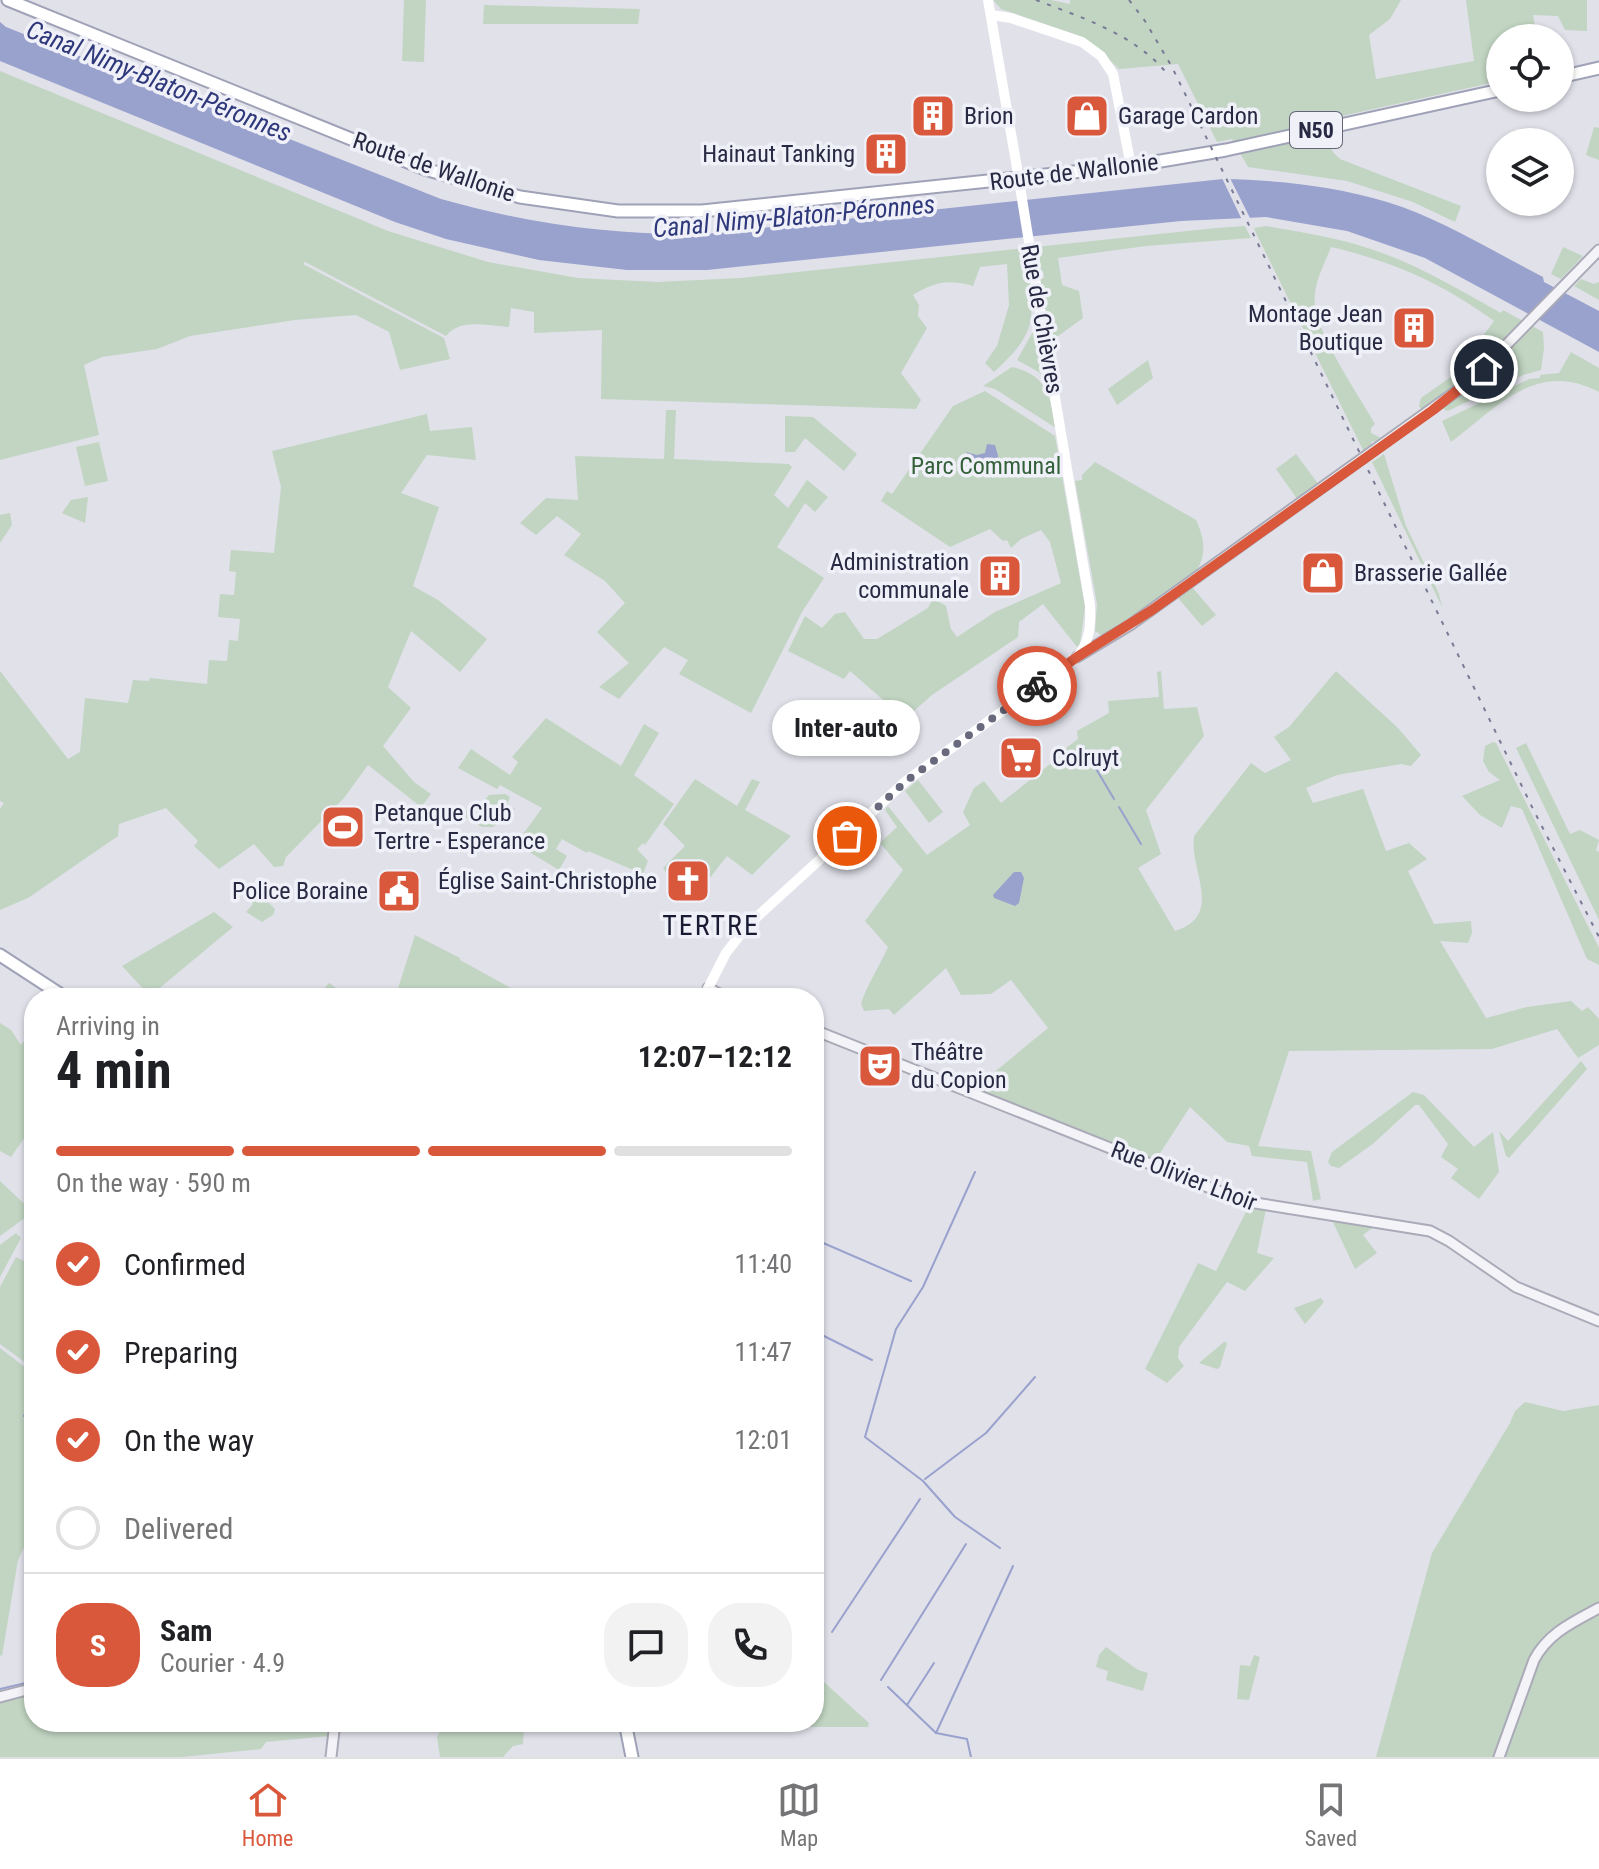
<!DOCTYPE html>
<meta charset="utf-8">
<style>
body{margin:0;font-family:"Roboto Condensed",sans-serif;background:#f2f2f2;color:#202124;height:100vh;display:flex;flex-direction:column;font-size:30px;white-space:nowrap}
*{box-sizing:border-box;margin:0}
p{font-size:26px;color:#757577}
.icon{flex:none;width:44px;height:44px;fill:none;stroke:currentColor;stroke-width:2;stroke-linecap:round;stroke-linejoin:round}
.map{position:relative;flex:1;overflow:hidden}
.drawer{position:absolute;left:24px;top:988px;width:800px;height:744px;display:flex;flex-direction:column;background:#fff;border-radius:32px;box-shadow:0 2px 6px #0004}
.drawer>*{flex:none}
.buttons{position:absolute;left:1486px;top:24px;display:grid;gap:16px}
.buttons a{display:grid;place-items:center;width:88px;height:88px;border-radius:50%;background:#fff;box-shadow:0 2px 6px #0004;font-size:40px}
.pin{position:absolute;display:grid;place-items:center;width:68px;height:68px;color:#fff;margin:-34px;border:4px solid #fff;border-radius:50%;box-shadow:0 2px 8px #0007}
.courier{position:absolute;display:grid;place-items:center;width:80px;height:80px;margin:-40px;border:6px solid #d9583c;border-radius:50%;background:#fff;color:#222;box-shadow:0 2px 10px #0007}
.bubble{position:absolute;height:56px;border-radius:28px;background:#fff;box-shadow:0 2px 6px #0004;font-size:26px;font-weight:700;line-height:56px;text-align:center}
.head em{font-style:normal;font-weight:700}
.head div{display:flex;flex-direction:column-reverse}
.head{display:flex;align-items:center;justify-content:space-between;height:136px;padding:0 32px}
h1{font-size:52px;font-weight:700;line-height:60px}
.bar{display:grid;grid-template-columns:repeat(4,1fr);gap:12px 8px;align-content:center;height:96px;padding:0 32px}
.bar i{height:10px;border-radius:6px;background:#e0e0e0}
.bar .on{background:#d9583c}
.bar p{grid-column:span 4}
.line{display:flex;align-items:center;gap:20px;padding:0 32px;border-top:2px solid #e0e0e0}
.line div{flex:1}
.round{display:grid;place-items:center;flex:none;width:84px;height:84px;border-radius:32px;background:#f2f2f2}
ol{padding:0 32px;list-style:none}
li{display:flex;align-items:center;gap:24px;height:88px}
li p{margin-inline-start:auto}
li .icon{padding:8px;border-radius:50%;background:#d9583c;color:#fff;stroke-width:4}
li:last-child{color:#757577}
li i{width:44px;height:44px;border:4px solid #e0e0e0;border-radius:50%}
.menu{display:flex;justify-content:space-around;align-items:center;height:112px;border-top:2px solid #e0e0e0;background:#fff;font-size:22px;color:#757577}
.menu a{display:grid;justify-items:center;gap:4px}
.menu .on{color:#d9583c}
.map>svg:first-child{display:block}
.green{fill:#c1d5c2}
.water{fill:#99a1cd}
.pier{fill:#e1e1ea}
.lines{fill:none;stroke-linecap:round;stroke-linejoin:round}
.stream{stroke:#99a1cd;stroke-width:2}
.tertiary-casing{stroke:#aaaab8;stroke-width:13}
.primary-casing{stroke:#9fa1b7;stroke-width:15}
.tertiary{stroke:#f4f4f8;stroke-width:9}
.secondary{stroke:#fff;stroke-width:10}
.primary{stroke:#fff;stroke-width:11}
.rail{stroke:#797a95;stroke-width:2;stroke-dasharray:4 8;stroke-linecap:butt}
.secondary-bridge{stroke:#fff;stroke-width:10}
.done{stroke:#69697d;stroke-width:8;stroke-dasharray:0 14.4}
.route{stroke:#d9583c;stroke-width:10}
.labels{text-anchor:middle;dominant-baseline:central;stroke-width:7;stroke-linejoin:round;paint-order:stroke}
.shield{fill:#f0f1f8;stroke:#646579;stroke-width:2}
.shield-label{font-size:22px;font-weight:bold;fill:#282943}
.poi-label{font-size:24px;fill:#282943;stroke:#f0f1f8;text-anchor:start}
.street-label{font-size:24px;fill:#282943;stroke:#f0f1f8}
.park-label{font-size:24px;fill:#34603a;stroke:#f0f1f8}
.water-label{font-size:26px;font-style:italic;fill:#2e387b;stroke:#f0f1f8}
.quarter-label{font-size:28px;letter-spacing:2px;fill:#1a1a34;stroke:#f0f1f8}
</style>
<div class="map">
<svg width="1599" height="1757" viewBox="0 0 1599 1757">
<rect width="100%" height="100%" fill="#e1e1ea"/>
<g class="green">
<polygon points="404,0 426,0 424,62 402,61"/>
<path d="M993,0H1051L1070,4V0H1401L1390,19L1369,35L1376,79L1474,61L1466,0H1587V31L1565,30L1558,16L1533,15L1537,38H1500V81L1324,120C1324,136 1328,149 1340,159L1461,206L1455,222L1413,202L1347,181L1248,167L1232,139L1217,142L1178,64L1119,69L1094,45L1074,34L1001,9Z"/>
<polygon points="484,5 640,9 638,24 483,24"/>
<path d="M0,71L388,231L488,262L578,278L657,282L741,278L1216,228L1245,226L1251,238L1146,246L1058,258L1062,285L1079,291L1083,318L1054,339L1050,338L1040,279L1044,278L1043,271L1029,272C1035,324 1034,335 994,372L985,363L997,346L1009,305L1007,264L980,267L973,286C949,279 934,282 913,295L919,305L918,316L927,328L901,373L921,400L916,409L601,399L602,330L534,333V312L511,308L509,327C488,326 460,318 446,336L305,262L303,264L444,338L450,359L400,370L389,332L356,315L295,320L190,336L157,349L102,357L84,365L99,435L0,460Z"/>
<polygon points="1594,127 1599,128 1599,160 1586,155"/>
<path d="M1266,226C1307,233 1346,239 1385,254C1425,269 1463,292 1501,313L1503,310L1543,332L1544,348L1541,370L1523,375L1450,410L1446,411L1437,400L1422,410L1419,406L1421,398L1455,374L1494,321C1442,283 1394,262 1331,247C1324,265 1312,286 1315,307C1320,339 1358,394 1375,424L1371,428V433L1383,439L1378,442L1372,441L1370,448L1364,452L1256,233L1254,228Z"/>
<polygon points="1563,247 1583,256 1561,279 1551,274"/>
<polygon points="1581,279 1594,284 1599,282 1599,300 1574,286"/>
<polygon points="1038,327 1047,374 1044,375 1017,360 1035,328"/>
<path d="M1571,352L1599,368V392C1537,359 1497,407 1451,442L1442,421L1529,379L1540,378V375L1559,373Z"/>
<polygon points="1148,360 1153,378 1117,405 1108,389"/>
<path d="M1012,367C1047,375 1051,397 1056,428L995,389L983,386Z"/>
<polygon points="985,391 1055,436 1085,607 1080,644 1077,647 1043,604 1019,622 1018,637 932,695 905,719 850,671 844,679 788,651 805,616 822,628 835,614 845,612 864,639 877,639 928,608 933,598 946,606 951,629 957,637 995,612 1061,583 1050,542 1041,530 1021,539 1011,548 1007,540 1003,541 990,529 950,547 881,501 887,491 892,494 953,406"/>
<polygon points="666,410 676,410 674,459 789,464 792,467 774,495 788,508 807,480 828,497 815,512 805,503 777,547 824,578 802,612 751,713 679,674 688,660 664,647 619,699 599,687 629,663 597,632 625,603 605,581 564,555 581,534 557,516 536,535 520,523 546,498 578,500 575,456 664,459"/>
<polygon points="427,414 430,431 472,427 476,460 427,455 401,493 439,507 413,586 438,600 487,639 460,672 411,631 388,687 411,708 383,746 414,782 431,794 421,807 368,765 344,798 286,857 283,866 274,867 254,844 219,869 194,846 198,841 166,808 119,824 118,836 28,898 0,910 0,809 4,803 0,801 0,671 68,759 80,752 85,698 128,703 133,680 149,681 150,678 207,684 209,660 227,661 229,640 238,641 240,619 218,617 220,594 234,595 236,572 229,571 231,550 274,553 281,487 272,451"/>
<polygon points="785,416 813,417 857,454 844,471 805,438 795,452 785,452"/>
<polygon points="99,442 108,481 85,486 76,447"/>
<polygon points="1296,454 1319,485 1298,500 1276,469"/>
<polygon points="1384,454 1406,526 1439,594 1442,607 1372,462"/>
<path d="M1095,462L1196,520C1204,537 1207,554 1197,570L1103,636L1095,631L1097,604L1075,481L1082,480V475Z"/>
<polygon points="88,497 85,523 62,513 71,500"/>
<polygon points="10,513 12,525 0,543 0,515"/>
<polygon points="1192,587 1216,615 1202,626 1178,598"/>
<path d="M1161,671L1164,709L1197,707L1204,736L1146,810L1161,854L1138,868L1175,931C1225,915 1189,871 1194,836L1251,763L1265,773L1291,760L1274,737L1289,727L1336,671L1398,728L1421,755L1411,766L1401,764L1337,775L1306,788L1313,803L1363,789L1386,851L1409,843L1427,859L1408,871L1434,924L1471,921L1472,933L1468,943L1440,941L1486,1018L1527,1007L1571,1001L1582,1011L1588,1007L1599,1019V1045L1578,1058L1557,1029L1492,1049L1289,1051L1258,1146L1311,1151L1321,1199L1313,1201L1307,1162L1252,1156L1249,1146L1227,1142L1190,1107L1155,1161L975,1088L1048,1028L1011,980L991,994L961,995L946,968L894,1015L889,1009L864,1011L861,1004C867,984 880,966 888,947L865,921L903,870L880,843L897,827L885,810L888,806L927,855L970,825L963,812L974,788L984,781L1001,803L1059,757L1058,754L1078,739L1077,731L1109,713L1108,701L1159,697L1157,672Z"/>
<polygon points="546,718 621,766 644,724 659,733 634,775 674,804 645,845 643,843 637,849 648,861 643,874 588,851 587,853 562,839 556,849 567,856 559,870 516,844 542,808 500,785 497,789 458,768 471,749 510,775 518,762 512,757"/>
<polygon points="1493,742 1496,743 1599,948 1599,965 1587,959 1522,809 1511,806 1502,828 1480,815 1462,796 1500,780 1489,772 1483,761 1485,746"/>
<polygon points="1526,743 1570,834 1580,830 1599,840 1596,850 1599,852 1599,920 1516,748"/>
<polygon points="695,779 737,806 752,779 760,782 745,810 791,836 752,875 727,856 709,879 696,889 694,887 703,878 700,875 705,870 703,866 695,870 692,868 675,885 663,868 685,846 663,824"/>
<polygon points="918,780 943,812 929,823 905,791"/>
<polygon points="505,794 510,797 507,804 515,809 493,827 482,827 463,816 467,810 478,808 489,795"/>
<polygon points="250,885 275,909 273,915 262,922 246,912 253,904 242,890"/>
<polygon points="214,912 233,927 150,996 122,966"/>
<polygon points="415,935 460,958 460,960 529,998 395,998"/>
<polygon points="329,983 332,985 350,998 315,998"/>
<polygon points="0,1023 11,1030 21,1045 31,1032 34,1035 34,1086 29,1093 34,1096 34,1124 11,1157 0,1151"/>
<polygon points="1581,1061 1587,1069 1509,1158 1506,1156 1499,1131 1508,1141"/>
<polygon points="1413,1092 1424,1095 1474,1147 1493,1132 1499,1172 1479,1199 1451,1178 1458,1169 1441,1157 1448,1144 1419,1105 1415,1105 1374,1143 1339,1168 1331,1166 1328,1162 1332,1152"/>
<polygon points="0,1181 33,1212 0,1236"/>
<polygon points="1249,1206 1266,1209 1257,1253 1274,1258 1245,1291 1227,1282 1179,1347 1178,1358 1184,1366 1167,1383 1145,1369 1198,1263 1216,1271"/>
<polygon points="1332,1220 1375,1226 1363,1235 1377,1253 1355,1269"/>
<polygon points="16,1233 21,1238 0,1277 0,1245"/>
<polygon points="16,1257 34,1266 34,1369 0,1344 0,1287"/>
<polygon points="1321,1298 1324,1302 1305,1324 1294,1308"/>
<polygon points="1224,1342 1227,1343 1220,1367 1217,1369 1199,1363"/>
<polygon points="0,1348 34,1374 34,1526 18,1560 2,1656 0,1655"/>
<polygon points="1525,1402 1563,1411 1599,1405 1599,1757 1376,1757 1432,1553 1510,1423 1515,1411"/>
<polygon points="1106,1647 1138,1670 1148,1673 1143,1691 1106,1680 1108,1671 1096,1667 1099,1655"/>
<polygon points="1254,1655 1260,1657 1249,1700 1237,1699 1240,1665 1250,1666"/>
<polygon points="814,1673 869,1723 868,1727 684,1727 683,1722 814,1722"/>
<polygon points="34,1693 34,1722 331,1722 329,1736 266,1742 261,1749 182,1757 0,1757 0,1703"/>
<polygon points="445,1722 556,1722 556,1732 524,1730 523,1744 513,1746 503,1757 440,1757 437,1737"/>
</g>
<g class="water">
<path d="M0,22L6,27L441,199C534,225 610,235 705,234L1223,179C1278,180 1335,186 1387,202C1442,219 1492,251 1543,277L1544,282L1599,311V352L1425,258L1347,231L1266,217L1181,221L707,270H627L539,260L446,239L395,222L0,61Z"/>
<polygon points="987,444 995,445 999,459 995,461 983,459 978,470 966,452 977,455 985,453"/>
<polygon points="1014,872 1021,872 1024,878 1019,903 1015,906 994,898 993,895"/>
</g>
<polygon class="pier" points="1221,176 1229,176 1252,222 1243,222"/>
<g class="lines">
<g class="stream">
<polyline points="1082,745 1114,799"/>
<polyline points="1119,807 1141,844"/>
<polyline points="975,1172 923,1287 896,1329 865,1437 923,1481 955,1517 1000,1548"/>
<polyline points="814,1239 911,1281"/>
<polyline points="814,1331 872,1360"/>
<polyline points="24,1416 34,1396"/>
<polyline points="925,1479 986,1433 1035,1377"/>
<polyline points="814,1621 818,1624"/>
<polyline points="832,1632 920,1499"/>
<polyline points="881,1680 966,1544"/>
<polyline points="888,1687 936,1733 967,1739 971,1757"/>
<polyline points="0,1689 34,1681"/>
<polyline points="907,1705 934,1663"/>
<polyline points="936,1733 1013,1566"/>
</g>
<g class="tertiary-casing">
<g id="tertiary">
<polyline points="1077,657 1130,625 1472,380 1599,250"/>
<polyline points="708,988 727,998"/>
<polyline points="814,1030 1243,1201 1430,1231 1449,1241 1516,1287 1599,1321"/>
<polyline points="0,1697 34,1688"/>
<polyline points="331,1757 335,1722"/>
<path d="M1499,1757L1534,1660C1548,1633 1573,1622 1599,1608"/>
</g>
</g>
<g class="primary-casing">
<g id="primary">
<polyline points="8,0 425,169 520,197 618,211 702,211 1131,166 1226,150 1500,90"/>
<polyline points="1560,77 1599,68"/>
<polyline points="0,955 66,998"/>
<polyline points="625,1722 632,1757"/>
</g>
</g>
<use href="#tertiary" class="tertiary"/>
<g class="secondary">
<polyline points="988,0 1017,168"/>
<polyline points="991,15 1011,18 1082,42 1101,56 1113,74 1131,166"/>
<path d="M703,998L726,953L747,926L906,781L1073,660C1090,647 1091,625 1090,605L1033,267"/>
</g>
<use href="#primary" class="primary"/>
<g class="rail">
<path d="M1036,0C1083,18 1137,35 1169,76"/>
<polyline points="1129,0 1145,21 1172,67 1534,811 1599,937"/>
</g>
<polyline class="secondary-bridge" points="1017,168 1033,267"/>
</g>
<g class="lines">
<polyline class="done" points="847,836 906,781 1037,686"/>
<polyline class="route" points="1037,686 1077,657 1152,610 1433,410 1484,369"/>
</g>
<defs>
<g id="building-square" transform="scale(2.3)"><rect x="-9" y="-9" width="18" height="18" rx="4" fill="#d9583c" stroke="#f0f1f8"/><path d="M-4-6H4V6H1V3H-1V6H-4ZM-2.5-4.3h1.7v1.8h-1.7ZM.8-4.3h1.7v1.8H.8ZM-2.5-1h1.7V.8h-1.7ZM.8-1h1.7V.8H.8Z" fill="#fff"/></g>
<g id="shop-square" transform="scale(2.3)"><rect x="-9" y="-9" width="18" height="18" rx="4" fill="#d9583c" stroke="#f0f1f8"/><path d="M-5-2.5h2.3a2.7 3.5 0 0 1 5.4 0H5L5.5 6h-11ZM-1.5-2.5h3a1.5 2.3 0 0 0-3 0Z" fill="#fff"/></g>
<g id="supermarket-square" transform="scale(2.3)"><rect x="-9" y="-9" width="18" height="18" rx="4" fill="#d9583c" stroke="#f0f1f8"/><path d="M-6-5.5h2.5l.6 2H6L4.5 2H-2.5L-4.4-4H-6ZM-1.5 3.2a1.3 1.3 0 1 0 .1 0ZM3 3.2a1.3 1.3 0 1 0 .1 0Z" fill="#fff"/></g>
<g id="stadium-square" transform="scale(2.3)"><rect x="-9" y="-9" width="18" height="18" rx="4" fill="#d9583c" stroke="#f0f1f8"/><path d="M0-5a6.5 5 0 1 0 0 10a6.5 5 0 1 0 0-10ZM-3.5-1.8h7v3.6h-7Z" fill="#fff"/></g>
<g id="church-square" transform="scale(2.3)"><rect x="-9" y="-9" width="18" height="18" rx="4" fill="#d9583c" stroke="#f0f1f8"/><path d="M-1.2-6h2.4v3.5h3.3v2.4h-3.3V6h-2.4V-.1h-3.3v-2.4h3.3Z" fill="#fff"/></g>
<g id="civic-square" transform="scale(2.3)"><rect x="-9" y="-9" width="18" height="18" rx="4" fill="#d9583c" stroke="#f0f1f8"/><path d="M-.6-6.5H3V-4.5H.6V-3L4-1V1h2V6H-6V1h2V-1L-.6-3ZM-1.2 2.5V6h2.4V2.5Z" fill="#fff"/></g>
<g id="theatre-square" transform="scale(2.3)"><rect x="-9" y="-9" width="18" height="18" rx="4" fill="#d9583c" stroke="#f0f1f8"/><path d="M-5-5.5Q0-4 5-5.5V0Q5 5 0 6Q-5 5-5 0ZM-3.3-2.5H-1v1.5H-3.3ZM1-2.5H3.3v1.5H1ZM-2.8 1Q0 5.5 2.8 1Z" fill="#fff"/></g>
</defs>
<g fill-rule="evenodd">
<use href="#building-square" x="933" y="116"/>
<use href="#shop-square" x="1087" y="116"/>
<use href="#building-square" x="886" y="154"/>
<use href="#building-square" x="1414" y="328"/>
<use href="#shop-square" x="1323" y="573"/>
<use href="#building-square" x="1000" y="576"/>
<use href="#supermarket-square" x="1021" y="758"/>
<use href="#stadium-square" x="343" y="827"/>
<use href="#church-square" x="688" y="881"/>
<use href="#civic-square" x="399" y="891"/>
<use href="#theatre-square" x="880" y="1066"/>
</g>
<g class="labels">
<rect class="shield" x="1290" y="112" width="52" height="36" rx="6"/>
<g class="shield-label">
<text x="1316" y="130">N50</text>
</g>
<g class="poi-label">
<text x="964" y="116">Brion</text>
<text x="1118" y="116">Garage Cardon</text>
<text x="855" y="154" text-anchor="end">Hainaut Tanking</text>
<text x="1383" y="314" text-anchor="end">Montage Jean<tspan x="1383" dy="28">Boutique</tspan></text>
<text x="969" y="562" text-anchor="end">Administration<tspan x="969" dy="28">communale</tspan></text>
<text x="1354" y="573">Brasserie Gallée</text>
<text x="1052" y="758">Colruyt</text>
<text x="374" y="813">Petanque Club<tspan x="374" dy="28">Tertre - Esperance</tspan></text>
<text x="657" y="881" text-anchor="end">Église Saint-Christophe</text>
<text x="368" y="891" text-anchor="end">Police Boraine</text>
<text x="911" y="1052">Théâtre<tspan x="911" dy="28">du Copion</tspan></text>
</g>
<g class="street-label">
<text transform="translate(434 167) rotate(19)">Route de Wallonie</text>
<text transform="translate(1074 172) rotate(-7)">Route de Wallonie</text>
<text transform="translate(1042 319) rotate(80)">Rue de Chièvres</text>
<text transform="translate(1184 1176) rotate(21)">Rue Olivier Lhoir</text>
</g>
<g class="park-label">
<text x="986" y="466">Parc Communal</text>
</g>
<g class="water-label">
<text transform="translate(159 81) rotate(22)">Canal Nimy-Blaton-Péronnes</text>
<text transform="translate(794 216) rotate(-5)">Canal Nimy-Blaton-Péronnes</text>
</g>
<g class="quarter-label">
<text x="711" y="925">TERTRE</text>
</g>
</g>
</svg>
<div class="buttons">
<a><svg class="icon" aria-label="locate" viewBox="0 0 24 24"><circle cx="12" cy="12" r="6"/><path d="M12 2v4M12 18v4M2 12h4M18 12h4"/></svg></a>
<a><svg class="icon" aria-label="layers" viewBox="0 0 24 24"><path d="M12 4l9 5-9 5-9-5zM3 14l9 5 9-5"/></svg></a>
</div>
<div class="pin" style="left:847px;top:836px;background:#ea580c"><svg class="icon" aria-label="bag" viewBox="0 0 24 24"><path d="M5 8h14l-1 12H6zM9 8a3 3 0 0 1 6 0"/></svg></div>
<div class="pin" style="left:1484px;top:369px;background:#1f2937"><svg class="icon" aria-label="home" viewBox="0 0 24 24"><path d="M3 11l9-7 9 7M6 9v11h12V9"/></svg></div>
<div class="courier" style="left:1037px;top:686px"><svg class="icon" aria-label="bike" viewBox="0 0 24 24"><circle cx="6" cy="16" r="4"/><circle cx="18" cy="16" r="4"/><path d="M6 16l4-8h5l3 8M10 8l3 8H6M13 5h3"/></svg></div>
<div class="bubble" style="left:772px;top:700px;width:148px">Inter-auto</div>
<section class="drawer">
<div class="head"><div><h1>4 min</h1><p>Arriving in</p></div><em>12:07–12:12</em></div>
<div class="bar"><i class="on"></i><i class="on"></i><i class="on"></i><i></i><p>On the way · 590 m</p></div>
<ol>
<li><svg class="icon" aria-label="check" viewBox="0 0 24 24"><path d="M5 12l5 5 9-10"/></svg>Confirmed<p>11:40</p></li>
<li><svg class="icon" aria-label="check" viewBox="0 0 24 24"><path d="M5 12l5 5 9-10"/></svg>Preparing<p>11:47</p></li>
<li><svg class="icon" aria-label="check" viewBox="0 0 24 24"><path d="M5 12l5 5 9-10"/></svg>On the way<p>12:01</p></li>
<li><i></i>Delivered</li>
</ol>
<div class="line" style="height:144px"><b class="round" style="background:#d9583c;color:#fff">S</b><div><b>Sam</b><p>Courier · 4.9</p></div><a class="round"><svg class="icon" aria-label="chat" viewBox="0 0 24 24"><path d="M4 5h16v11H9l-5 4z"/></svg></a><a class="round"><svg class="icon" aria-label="phone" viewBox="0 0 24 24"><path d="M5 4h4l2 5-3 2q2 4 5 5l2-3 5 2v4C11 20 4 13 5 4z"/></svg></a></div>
</section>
</div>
<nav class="menu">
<a class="on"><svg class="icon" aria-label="home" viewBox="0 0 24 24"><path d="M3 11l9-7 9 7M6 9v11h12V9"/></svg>Home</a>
<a><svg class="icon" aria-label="map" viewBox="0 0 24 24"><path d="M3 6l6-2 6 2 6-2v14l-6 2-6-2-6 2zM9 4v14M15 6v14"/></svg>Map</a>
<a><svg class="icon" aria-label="saved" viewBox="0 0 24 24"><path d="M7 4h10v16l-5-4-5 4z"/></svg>Saved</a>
</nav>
